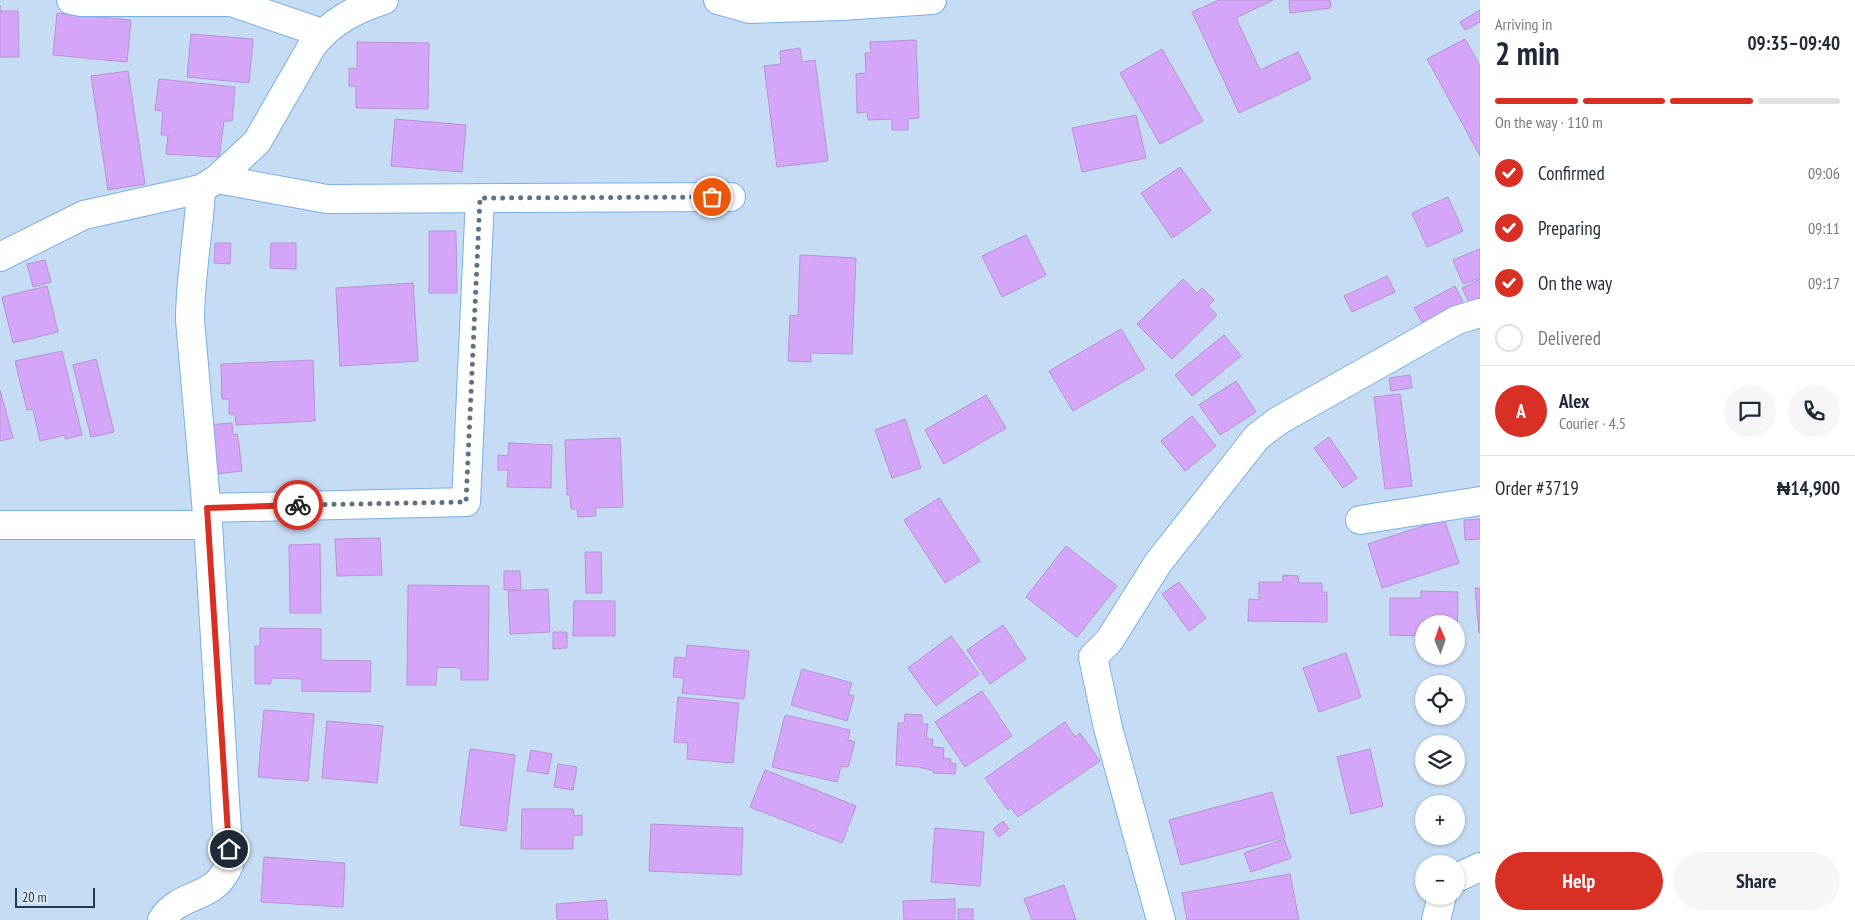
<!DOCTYPE html>
<meta charset="utf-8">
<style>
body{margin:0;font-family:"PT Sans Narrow",sans-serif;background:#f6f6f7;color:#1f2937;height:100vh;display:flex;flex-direction:column;font-size:19px;white-space:nowrap}
*{box-sizing:border-box;margin:0}
p{font-size:16px;color:#747a83}
.icon{flex:none;width:28px;height:28px;fill:none;stroke:currentColor;stroke-width:2;stroke-linecap:round;stroke-linejoin:round}
.map{position:relative;flex:1;overflow:hidden}
.details{display:flex;flex-direction:column;background:#fff;width:375px}
.details>*{flex:none}
.needle{width:32px;rotate:358deg}
.tools{position:absolute;left:1415px;top:615px;display:grid;gap:10px}
.tools a{display:grid;place-items:center;width:50px;height:50px;border-radius:50%;background:#fff;box-shadow:0 1px 4px #0004;font-size:25px}
.scale{position:absolute;left:15px;bottom:12px;width:80px;box-sizing:border-box;padding-left:5px;border:2px solid #223950;border-top:0;font-size:14px;line-height:18px;white-space:nowrap;color:#223950;-webkit-text-stroke:4px #dde8f4;paint-order:stroke}
.pin{position:absolute;display:grid;place-items:center;width:42px;height:42px;color:#fff;margin:-21px;border:2px solid #fff;border-radius:50%;box-shadow:0 1px 5px #0007}
.courier{position:absolute;display:grid;place-items:center;width:50px;height:50px;margin:-25px;border:4px solid #d93025;border-radius:50%;background:#fff;color:#222;box-shadow:0 1px 6px #0007}
.overview em{font-style:normal;font-weight:700}
.overview div{display:flex;flex-direction:column-reverse}
.overview{display:flex;align-items:center;justify-content:space-between;height:85px;padding:0 15px}
h1{font-size:32px;font-weight:700;line-height:38px}
.bar{display:grid;grid-template-columns:repeat(4,1fr);gap:8px 5px;align-content:center;height:60px;padding:0 15px}
.bar i{height:6px;border-radius:4px;background:#e0e1e3}
.bar .selected{background:#d93025}
.bar p{grid-column:span 4}
.line{display:flex;align-items:center;gap:12px;padding:0 15px;border-top:1px solid #e0e1e3}
.line div{flex:1}
.round{display:grid;place-items:center;flex:none;width:52px;height:52px;border-radius:26px;background:#f6f6f7}
ol{padding:0 15px;list-style:none}
li{display:flex;align-items:center;gap:15px;height:55px}
li p{margin-inline-start:auto}
li .icon{padding:5px;border-radius:50%;background:#d93025;color:#fff;stroke-width:4}
li:last-child{color:#747a83}
li i{width:28px;height:28px;border:2px solid #e0e1e3;border-radius:50%}
.button{display:flex;gap:10px;margin-top:auto;padding:10px 15px}
.button a{flex:1;height:58px;border-radius:30px;background:#d93025;color:#fff;font-size:20px;font-weight:700;line-height:58px;text-align:center}
.button a+a{background:#f6f6f7;color:#1f2937}
main{display:flex;flex:1;min-height:0}
.map>svg:first-child{display:block}
.building{fill:#d4a5f8;stroke:#b793d4}
.lines{fill:none;stroke-linecap:round;stroke-linejoin:round}
.minor-casing{stroke:#78afe7;stroke-width:30}
.minor{stroke:#fff;stroke-width:28}
.done{stroke:#5b7289;stroke-width:5;stroke-dasharray:0 9}
.route{stroke:#d93025;stroke-width:6}
</style>
<main>
<div class="map">
<svg width="1480" height="920" viewBox="0 0 1480 920">
<rect width="100%" height="100%" fill="#c6dcf4"/>
<g class="building">
<polygon points="1219,0 1273,0 1236,18 1260,70 1298,52 1311,79 1239,113 1192,12"/>
<polygon points="1289,0 1330,0 1331,8 1290,13"/>
<polygon points="0,5 0,11 18,11 19,57 0,57"/>
<polygon points="1480,10 1480,22 1465,30 1460,22"/>
<polygon points="57,13 131,20 127,62 53,55"/>
<polygon points="191,34 253,39 249,83 187,77"/>
<polygon points="1465,39 1480,66 1480,156 1427,59"/>
<polygon points="916,40 919,118 908,119 908,130 892,130 892,119 868,120 867,112 857,113 856,74 866,73 865,53 871,53 870,42"/>
<polygon points="357,42 429,43 428,109 356,108 356,86 349,86 349,68 357,69"/>
<polygon points="800,48 802,62 815,60 828,161 777,167 764,66 781,64 780,51"/>
<polygon points="1162,49 1203,121 1160,144 1120,73"/>
<polygon points="128,71 145,184 108,190 91,76"/>
<polygon points="159,79 235,87 232,121 224,121 219,157 166,154 168,135 161,135 163,111 155,110"/>
<polygon points="1136,115 1146,158 1082,172 1072,128"/>
<polygon points="395,119 466,125 462,172 391,166"/>
<polygon points="1180,167 1211,211 1172,238 1141,193"/>
<polygon points="1448,197 1463,231 1427,247 1412,213"/>
<polygon points="429,231 456,231 457,293 429,293"/>
<polygon points="1026,235 1046,275 1002,297 982,256"/>
<polygon points="215,243 231,243 230,264 214,263"/>
<polygon points="271,243 296,243 296,269 270,268"/>
<polygon points="1480,249 1480,278 1463,284 1453,260"/>
<polygon points="800,255 856,258 852,354 811,353 811,362 788,361 790,315 798,316"/>
<polygon points="45,260 51,282 33,287 27,264"/>
<polygon points="1387,276 1395,292 1352,312 1344,296"/>
<polygon points="1183,279 1197,293 1202,288 1214,300 1208,306 1217,315 1172,359 1137,324"/>
<polygon points="1480,279 1480,299 1470,304 1462,288"/>
<polygon points="413,283 418,361 340,366 336,288"/>
<polygon points="47,286 58,332 13,343 2,297"/>
<polygon points="1455,286 1464,304 1424,326 1414,308"/>
<polygon points="1121,329 1145,369 1073,411 1049,371"/>
<polygon points="1224,335 1241,356 1192,396 1175,375"/>
<polygon points="62,351 82,435 65,439 65,435 40,441 33,409 27,410 15,361"/>
<polygon points="96,359 114,432 91,437 73,365"/>
<polygon points="313,360 315,421 236,425 235,414 229,414 229,399 222,399 221,364"/>
<polygon points="1410,375 1412,388 1391,391 1389,378"/>
<polygon points="1236,381 1256,412 1220,435 1199,405"/>
<polygon points="0,390 13,438 0,441"/>
<polygon points="1400,394 1412,486 1385,489 1374,397"/>
<polygon points="986,395 1006,428 944,464 925,430"/>
<polygon points="1192,416 1216,446 1185,471 1161,441"/>
<polygon points="905,419 921,468 892,478 875,430"/>
<polygon points="232,423 233,435 237,434 239,445 242,471 216,474 207,425"/>
<polygon points="1329,437 1357,478 1343,488 1314,448"/>
<polygon points="620,438 623,507 595,508 596,516 578,517 577,509 571,509 570,495 567,495 565,440"/>
<polygon points="509,443 552,445 551,488 507,487 508,470 498,470 498,455 508,456"/>
<polygon points="939,498 980,561 945,583 904,520"/>
<polygon points="1444,519 1459,563 1382,588 1368,544"/>
<polygon points="1480,519 1480,539 1465,540 1464,520"/>
<polygon points="380,538 382,575 337,576 335,539"/>
<polygon points="320,544 321,613 290,613 289,545"/>
<polygon points="1066,546 1117,586 1077,637 1026,597"/>
<polygon points="585,552 601,552 602,593 586,593"/>
<polygon points="504,571 520,571 521,589 504,590"/>
<polygon points="1283,575 1298,576 1299,583 1322,583 1322,592 1327,592 1327,622 1248,621 1249,599 1259,600 1259,582 1283,582"/>
<polygon points="1179,582 1206,618 1189,631 1162,594"/>
<polygon points="408,585 489,586 488,680 461,680 461,668 437,667 436,685 407,685"/>
<polygon points="1475,588 1480,588 1480,633 1479,633"/>
<polygon points="548,589 550,632 510,634 508,591"/>
<polygon points="1421,591 1458,592 1457,636 1456,624 1424,624 1424,636 1390,635 1390,598 1421,598"/>
<polygon points="574,601 615,601 615,636 573,636"/>
<polygon points="1003,625 1026,659 990,684 967,650"/>
<polygon points="260,628 321,629 321,660 371,661 370,692 302,691 302,679 271,678 271,684 255,684 255,646 260,646"/>
<polygon points="553,632 567,632 567,648 553,649"/>
<polygon points="951,636 979,674 936,706 908,668"/>
<polygon points="687,645 749,651 744,699 682,693 684,678 673,677 675,657 686,658"/>
<polygon points="1346,653 1361,697 1319,712 1303,668"/>
<polygon points="802,669 852,683 848,694 854,696 847,721 791,705"/>
<polygon points="982,691 1012,736 965,767 935,722"/>
<polygon points="678,697 739,703 733,763 687,759 688,743 674,742"/>
<polygon points="264,710 314,714 308,781 258,777"/>
<polygon points="905,714 922,715 922,724 928,724 926,739 933,739 932,747 944,748 943,758 951,759 950,763 956,764 955,774 933,773 934,771 919,767 896,765 898,723 904,723"/>
<polygon points="785,715 850,730 848,740 855,742 848,767 841,766 837,782 772,767"/>
<polygon points="327,721 383,726 377,783 322,778"/>
<polygon points="1065,722 1075,737 1080,733 1100,761 1018,817 1011,807 1008,810 985,778"/>
<polygon points="470,749 515,755 506,831 460,825"/>
<polygon points="1370,749 1383,806 1351,814 1337,757"/>
<polygon points="531,750 552,754 548,774 527,771"/>
<polygon points="558,764 577,767 573,790 554,787"/>
<polygon points="765,770 856,806 842,843 750,807"/>
<polygon points="1272,792 1285,837 1181,865 1169,820"/>
<polygon points="522,809 573,809 574,816 582,815 582,835 573,835 573,849 521,849"/>
<polygon points="1003,821 1009,829 999,837 993,829"/>
<polygon points="651,824 743,828 741,875 649,871"/>
<polygon points="935,828 984,832 980,886 931,882"/>
<polygon points="1284,839 1291,858 1251,872 1244,853"/>
<polygon points="264,857 345,863 343,907 261,902"/>
<polygon points="1290,874 1299,920 1187,920 1182,893"/>
<polygon points="1064,885 1076,920 1032,920 1024,899"/>
<polygon points="955,899 955,920 904,920 903,901"/>
<polygon points="606,900 608,920 557,920 556,904"/>
<rect x="958" y="909" width="15" height="11"/>
</g>
<g class="lines">
<g class="minor-casing">
<g id="minor">
<polyline points="71,0 81,2 231,2 322,33"/>
<polyline points="718,0 750,9 841,6 932,0"/>
<polyline points="217,179 327,199 731,197"/>
<path d="M0,257L84,215L201,189L217,179L257,142L312,46C332,21 354,10 384,0"/>
<polyline points="207,508 466,502 480,198"/>
<polyline points="1360,520 1480,501"/>
<polyline points="0,525 208,525"/>
<polyline points="1456,878 1480,867"/>
<path d="M162,920C181,890 214,902 229,865L208,525L190,320C190,276 199,233 201,189"/>
<polyline points="1161,920 1108,728 1093,657 1109,641 1158,563 1257,437 1278,421 1457,320 1480,313"/>
<polyline points="1436,920 1442,896"/>
</g>
</g>
<use href="#minor" class="minor"/>
</g>
<g class="lines">
<polyline class="done" points="298,505 466,502 480,198 712,197"/>
<polyline class="route" points="229,849 207,508 298,505"/>
</g>
</svg>
<div class="tools">
<a><svg class="needle" viewBox="-14 -14 28 28"><path d="M0-13l5 13h-10z" fill="#e53935"/><path d="M0 13l5-13h-10z" fill="#747a83"/></svg></a>
<a><svg class="icon" aria-label="locate" viewBox="0 0 24 24"><circle cx="12" cy="12" r="6"/><path d="M12 2v4M12 18v4M2 12h4M18 12h4"/></svg></a>
<a><svg class="icon" aria-label="layers" viewBox="0 0 24 24"><path d="M12 4l9 5-9 5-9-5zM3 14l9 5 9-5"/></svg></a>
<a>+</a>
<a>−</a>
</div>
<div class="scale">20 m</div>
<div class="pin" style="left:712px;top:197px;background:#ea580c"><svg class="icon" aria-label="bag" viewBox="0 0 24 24"><path d="M5 8h14l-1 12H6zM9 8a3 3 0 0 1 6 0"/></svg></div>
<div class="pin" style="left:229px;top:849px;background:#1f2937"><svg class="icon" aria-label="home" viewBox="0 0 24 24"><path d="M3 11l9-7 9 7M6 9v11h12V9"/></svg></div>
<div class="courier" style="left:298px;top:505px"><svg class="icon" aria-label="bike" viewBox="0 0 24 24"><circle cx="6" cy="16" r="4"/><circle cx="18" cy="16" r="4"/><path d="M6 16l4-8h5l3 8M10 8l3 8H6M13 5h3"/></svg></div>
</div>
<section class="details">
<div class="overview"><div><h1>2 min</h1><p>Arriving in</p></div><em>09:35–09:40</em></div>
<div class="bar"><i class="selected"></i><i class="selected"></i><i class="selected"></i><i></i><p>On the way · 110 m</p></div>
<ol>
<li><svg class="icon" aria-label="check" viewBox="0 0 24 24"><path d="M5 12l5 5 9-10"/></svg>Confirmed<p>09:06</p></li>
<li><svg class="icon" aria-label="check" viewBox="0 0 24 24"><path d="M5 12l5 5 9-10"/></svg>Preparing<p>09:11</p></li>
<li><svg class="icon" aria-label="check" viewBox="0 0 24 24"><path d="M5 12l5 5 9-10"/></svg>On the way<p>09:17</p></li>
<li><i></i>Delivered</li>
</ol>
<div class="line" style="height:90px"><b class="round" style="background:#d93025;color:#fff">A</b><div><b>Alex</b><p>Courier · 4.5</p></div><a class="round"><svg class="icon" aria-label="chat" viewBox="0 0 24 24"><path d="M4 5h16v11H9l-5 4z"/></svg></a><a class="round"><svg class="icon" aria-label="phone" viewBox="0 0 24 24"><path d="M5 4h4l2 5-3 2q2 4 5 5l2-3 5 2v4C11 20 4 13 5 4z"/></svg></a></div>
<div class="line" style="height:65px"><div>Order #3719</div><b>₦14,900</b></div>
<div class="button"><a>Help</a><a>Share</a></div>
</section>
</main>
